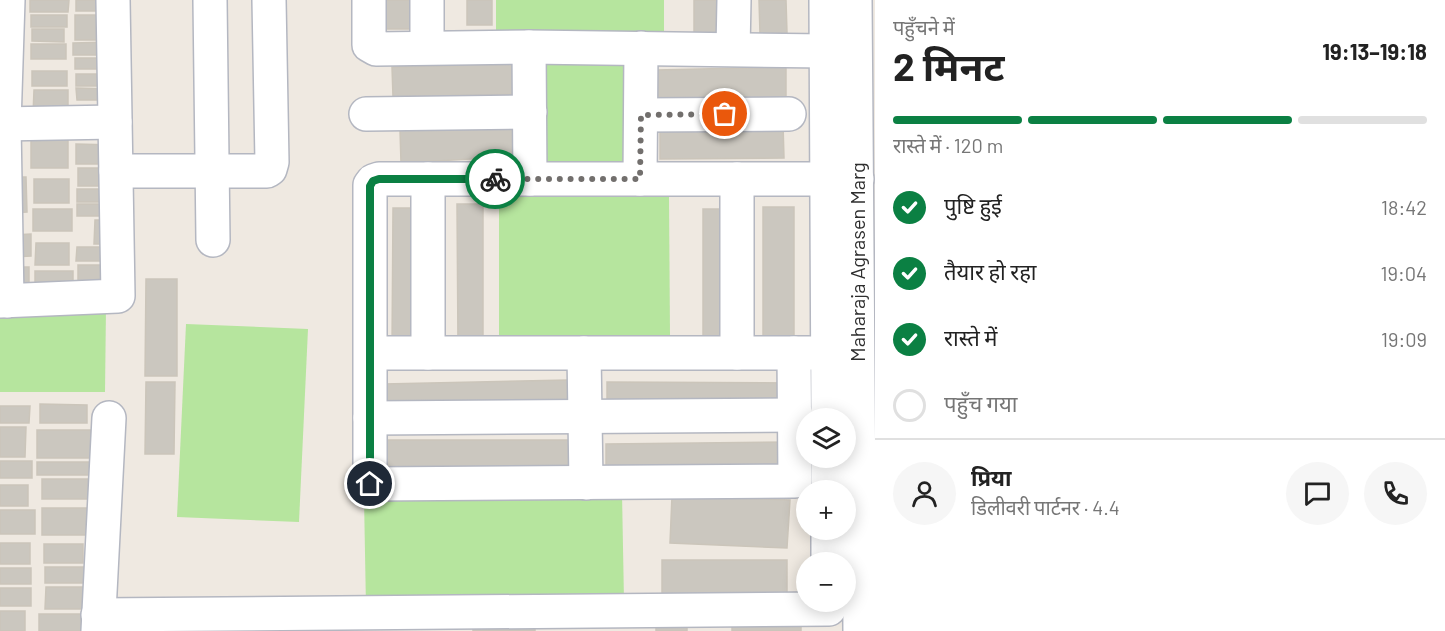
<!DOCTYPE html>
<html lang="hi">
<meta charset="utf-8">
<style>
body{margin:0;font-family:Barlow,"Noto Sans Devanagari",sans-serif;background:#f6f6f6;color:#222;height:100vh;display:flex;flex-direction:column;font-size:22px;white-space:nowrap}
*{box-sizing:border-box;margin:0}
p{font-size:20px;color:#767676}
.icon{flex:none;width:33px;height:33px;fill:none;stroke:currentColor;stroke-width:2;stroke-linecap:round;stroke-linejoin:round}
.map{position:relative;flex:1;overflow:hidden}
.sheet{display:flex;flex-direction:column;background:#fff;width:570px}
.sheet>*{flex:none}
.buttons{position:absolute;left:796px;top:408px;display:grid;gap:12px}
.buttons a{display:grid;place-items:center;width:60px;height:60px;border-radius:50%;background:#fff;box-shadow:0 3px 15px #0003;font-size:30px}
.pin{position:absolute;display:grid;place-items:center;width:51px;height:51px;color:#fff;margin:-26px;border:3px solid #fff;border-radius:50%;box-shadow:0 2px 6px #0007}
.courier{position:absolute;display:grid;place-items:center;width:60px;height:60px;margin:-30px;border:4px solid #0b8043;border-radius:50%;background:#fff;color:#222;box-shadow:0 2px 8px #0007}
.headline em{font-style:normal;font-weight:700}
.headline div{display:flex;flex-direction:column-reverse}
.headline{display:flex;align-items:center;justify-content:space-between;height:102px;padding:0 18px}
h1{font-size:39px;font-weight:700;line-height:45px}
.bar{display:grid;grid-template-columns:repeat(4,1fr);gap:9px 6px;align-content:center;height:72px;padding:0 18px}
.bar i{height:8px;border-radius:4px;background:#e0e0e0}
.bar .selected{background:#0b8043}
.bar p{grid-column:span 4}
.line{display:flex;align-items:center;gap:15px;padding:0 18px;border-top:2px solid #e0e0e0}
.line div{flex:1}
.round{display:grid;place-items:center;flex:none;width:63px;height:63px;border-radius:32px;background:#f6f6f6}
ol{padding:0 18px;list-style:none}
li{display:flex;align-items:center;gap:18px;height:66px}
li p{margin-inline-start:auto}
li .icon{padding:6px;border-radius:50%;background:#0b8043;color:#fff;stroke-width:4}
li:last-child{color:#767676}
li i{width:33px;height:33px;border:3px solid #e0e0e0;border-radius:50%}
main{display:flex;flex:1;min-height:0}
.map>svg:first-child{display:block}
.green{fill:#b6e59e}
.building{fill:#cbc7bf;stroke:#cbc5ba;stroke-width:1.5}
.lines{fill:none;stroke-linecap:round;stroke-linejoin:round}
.minor-casing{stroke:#b4b7c1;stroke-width:36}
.minor{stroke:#fff;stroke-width:33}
.done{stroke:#726f6d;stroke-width:6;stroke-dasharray:0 10.8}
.route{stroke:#0b8043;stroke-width:8}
.labels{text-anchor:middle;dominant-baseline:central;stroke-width:5;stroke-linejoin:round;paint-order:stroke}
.street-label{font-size:20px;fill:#2e2e2e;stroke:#fff}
</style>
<main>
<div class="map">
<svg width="875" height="631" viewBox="0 0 875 631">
<rect width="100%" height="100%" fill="#efe9e1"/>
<g class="green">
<polygon points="496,0 664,0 664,32 496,31"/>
<polygon points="627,59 628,168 542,169 541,60"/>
<polygon points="669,196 670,335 499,335 499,197"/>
<polygon points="0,307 106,307 105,392 0,392"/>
<polygon points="186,324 308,329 299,522 177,517"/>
<polygon points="622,493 624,601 366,607 364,498"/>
</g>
<g class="building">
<polygon points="30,0 69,0 68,12 30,12"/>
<rect x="76" y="0" width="33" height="11"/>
<polygon points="386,0 418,0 417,29 386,29"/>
<rect x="467" y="0" width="25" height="25"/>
<rect x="694" y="0" width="34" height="35"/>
<polygon points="759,0 786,0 787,33 760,34"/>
<rect x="31" y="15" width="36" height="12"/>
<rect x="75" y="15" width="37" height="25"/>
<polygon points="32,29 64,29 64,42 32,41"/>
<polygon points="111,42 111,55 73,55 73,43"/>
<rect x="31" y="44" width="35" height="15"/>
<polygon points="75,58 113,58 112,69 75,69"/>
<polygon points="520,64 520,94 393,97 392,67"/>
<polygon points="786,67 786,97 658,100 657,70"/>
<rect x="32" y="71" width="35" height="15"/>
<rect x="76" y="74" width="34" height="12"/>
<polygon points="76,88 112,89 112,100 77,100"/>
<polygon points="34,90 68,90 68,115 33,115"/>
<polygon points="519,123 521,156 401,163 400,130"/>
<polygon points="783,124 784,158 660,159 660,126"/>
<rect x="31" y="138" width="37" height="30"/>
<polygon points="76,144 113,145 113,164 76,164"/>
<rect x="78" y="168" width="36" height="18"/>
<polygon points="9,177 26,177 27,212 9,213"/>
<rect x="34" y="179" width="35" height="24"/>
<rect x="77" y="189" width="35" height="13"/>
<rect x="77" y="204" width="37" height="12"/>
<polygon points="457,204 483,204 483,345 458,345"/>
<rect x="763" y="207" width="31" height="135"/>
<polygon points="393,208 424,208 423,349 392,349"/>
<rect x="33" y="209" width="39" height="22"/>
<rect x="703" y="209" width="23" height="133"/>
<polygon points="95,220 115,220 115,244 94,244"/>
<polygon points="31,234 31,256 13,257 12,235"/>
<polygon points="36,243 69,243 69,265 35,265"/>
<polygon points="77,247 115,247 115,261 76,261"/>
<rect x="78" y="265" width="35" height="27"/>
<polygon points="11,267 29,267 29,292"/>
<rect x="35" y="271" width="38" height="20"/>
<polygon points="146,279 177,279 177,376 145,376"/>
<polygon points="568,380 569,408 385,411 384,384"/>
<polygon points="146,382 175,382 174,454 145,454"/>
<polygon points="607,382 789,383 789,409 607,408"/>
<polygon points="40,404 87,405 87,423 40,423"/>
<polygon points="0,406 30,406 29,423 0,423"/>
<polygon points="0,427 26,427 25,457 0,457"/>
<rect x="37" y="430" width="54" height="28"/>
<polygon points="385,440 570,440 569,467 385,468"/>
<polygon points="790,442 790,471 606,473 606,444"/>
<rect x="0" y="461" width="32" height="17"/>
<polygon points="37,462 90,462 89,475 37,475"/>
<rect x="42" y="479" width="51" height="20"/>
<rect x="0" y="485" width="28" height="21"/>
<polygon points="672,496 790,500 787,548 670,543"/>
<rect x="42" y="508" width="47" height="27"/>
<rect x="0" y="510" width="35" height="24"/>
<rect x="0" y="543" width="30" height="21"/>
<rect x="44" y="544" width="39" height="19"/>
<rect x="662" y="560" width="125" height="41"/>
<rect x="45" y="567" width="46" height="16"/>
<rect x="0" y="568" width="31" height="16"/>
<polygon points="46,587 90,587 90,609 45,609"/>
<rect x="0" y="588" width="31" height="18"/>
<rect x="0" y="611" width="25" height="20"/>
<rect x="39" y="614" width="43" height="17"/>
<rect x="732" y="623" width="69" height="8"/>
<rect x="473" y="624" width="62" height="7"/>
<rect x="656" y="627" width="31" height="4"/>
</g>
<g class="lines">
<g class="minor-casing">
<g id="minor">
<polyline points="210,0 213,240"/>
<polyline points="369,0 369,45 376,49 529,47 827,51"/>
<polyline points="826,0 828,418"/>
<polyline points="855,0 860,631"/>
<polyline points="427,47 427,0"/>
<polyline points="529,47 530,179"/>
<polyline points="733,49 734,0"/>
<polyline points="366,114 530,112"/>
<polyline points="641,115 789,114"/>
<polyline points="0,124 115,122"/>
<polyline points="116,171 267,171 270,169 272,162 269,0"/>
<polyline points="640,179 641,48"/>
<polyline points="737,179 737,353"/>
<polyline points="0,301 118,296 113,0"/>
<polyline points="7,301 4,124 8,0"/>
<polyline points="371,353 828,353"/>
<polyline points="428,353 428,179"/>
<polyline points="584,353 586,483"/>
<polyline points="794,353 795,481 370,484 370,185 373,181 379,179 857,179"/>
<polyline points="370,418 796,415"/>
<polyline points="828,458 828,490"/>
<polyline points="828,530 828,562"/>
<polyline points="98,615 829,609"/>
<polyline points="98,631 109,418"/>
</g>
</g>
<use href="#minor" class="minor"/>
</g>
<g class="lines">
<polyline class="done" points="495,179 640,179 641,115 725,114"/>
<polyline class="route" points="370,484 370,186 373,181 379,179 495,179"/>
</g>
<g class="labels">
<g class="street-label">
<text transform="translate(857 262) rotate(-90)">Maharaja Agrasen Marg</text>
</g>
</g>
</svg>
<div class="buttons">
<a><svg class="icon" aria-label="layers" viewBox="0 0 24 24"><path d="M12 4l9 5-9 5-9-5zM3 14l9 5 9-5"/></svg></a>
<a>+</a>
<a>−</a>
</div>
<div class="pin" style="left:725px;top:114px;background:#ea580c"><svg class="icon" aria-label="bag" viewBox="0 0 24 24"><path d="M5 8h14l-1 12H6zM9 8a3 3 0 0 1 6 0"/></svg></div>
<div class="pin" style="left:370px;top:484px;background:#1f2937"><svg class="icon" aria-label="home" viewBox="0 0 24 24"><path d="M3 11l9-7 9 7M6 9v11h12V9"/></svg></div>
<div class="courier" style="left:495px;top:179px"><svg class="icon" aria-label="bike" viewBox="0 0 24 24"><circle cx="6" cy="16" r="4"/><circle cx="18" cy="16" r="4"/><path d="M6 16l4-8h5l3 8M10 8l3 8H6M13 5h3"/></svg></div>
</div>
<section class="sheet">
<div class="headline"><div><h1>2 मिनट</h1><p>पहुँचने में</p></div><em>19:13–19:18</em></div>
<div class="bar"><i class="selected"></i><i class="selected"></i><i class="selected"></i><i></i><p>रास्ते में · 120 m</p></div>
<ol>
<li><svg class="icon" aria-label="check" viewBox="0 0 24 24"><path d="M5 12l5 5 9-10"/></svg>पुष्टि हुई<p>18:42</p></li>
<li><svg class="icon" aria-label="check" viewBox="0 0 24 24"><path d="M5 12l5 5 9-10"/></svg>तैयार हो रहा<p>19:04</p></li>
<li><svg class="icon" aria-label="check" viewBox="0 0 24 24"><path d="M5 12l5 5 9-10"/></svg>रास्ते में<p>19:09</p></li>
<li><i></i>पहुँच गया</li>
</ol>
<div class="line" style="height:108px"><a class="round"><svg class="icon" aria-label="person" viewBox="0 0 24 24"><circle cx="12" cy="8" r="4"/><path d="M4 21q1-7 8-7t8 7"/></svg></a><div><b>प्रिया</b><p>डिलीवरी पार्टनर · 4.4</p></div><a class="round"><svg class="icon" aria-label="chat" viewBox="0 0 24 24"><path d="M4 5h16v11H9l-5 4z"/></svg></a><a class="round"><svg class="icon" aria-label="phone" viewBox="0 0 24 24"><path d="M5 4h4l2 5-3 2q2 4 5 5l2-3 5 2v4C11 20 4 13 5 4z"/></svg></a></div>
</section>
</main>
